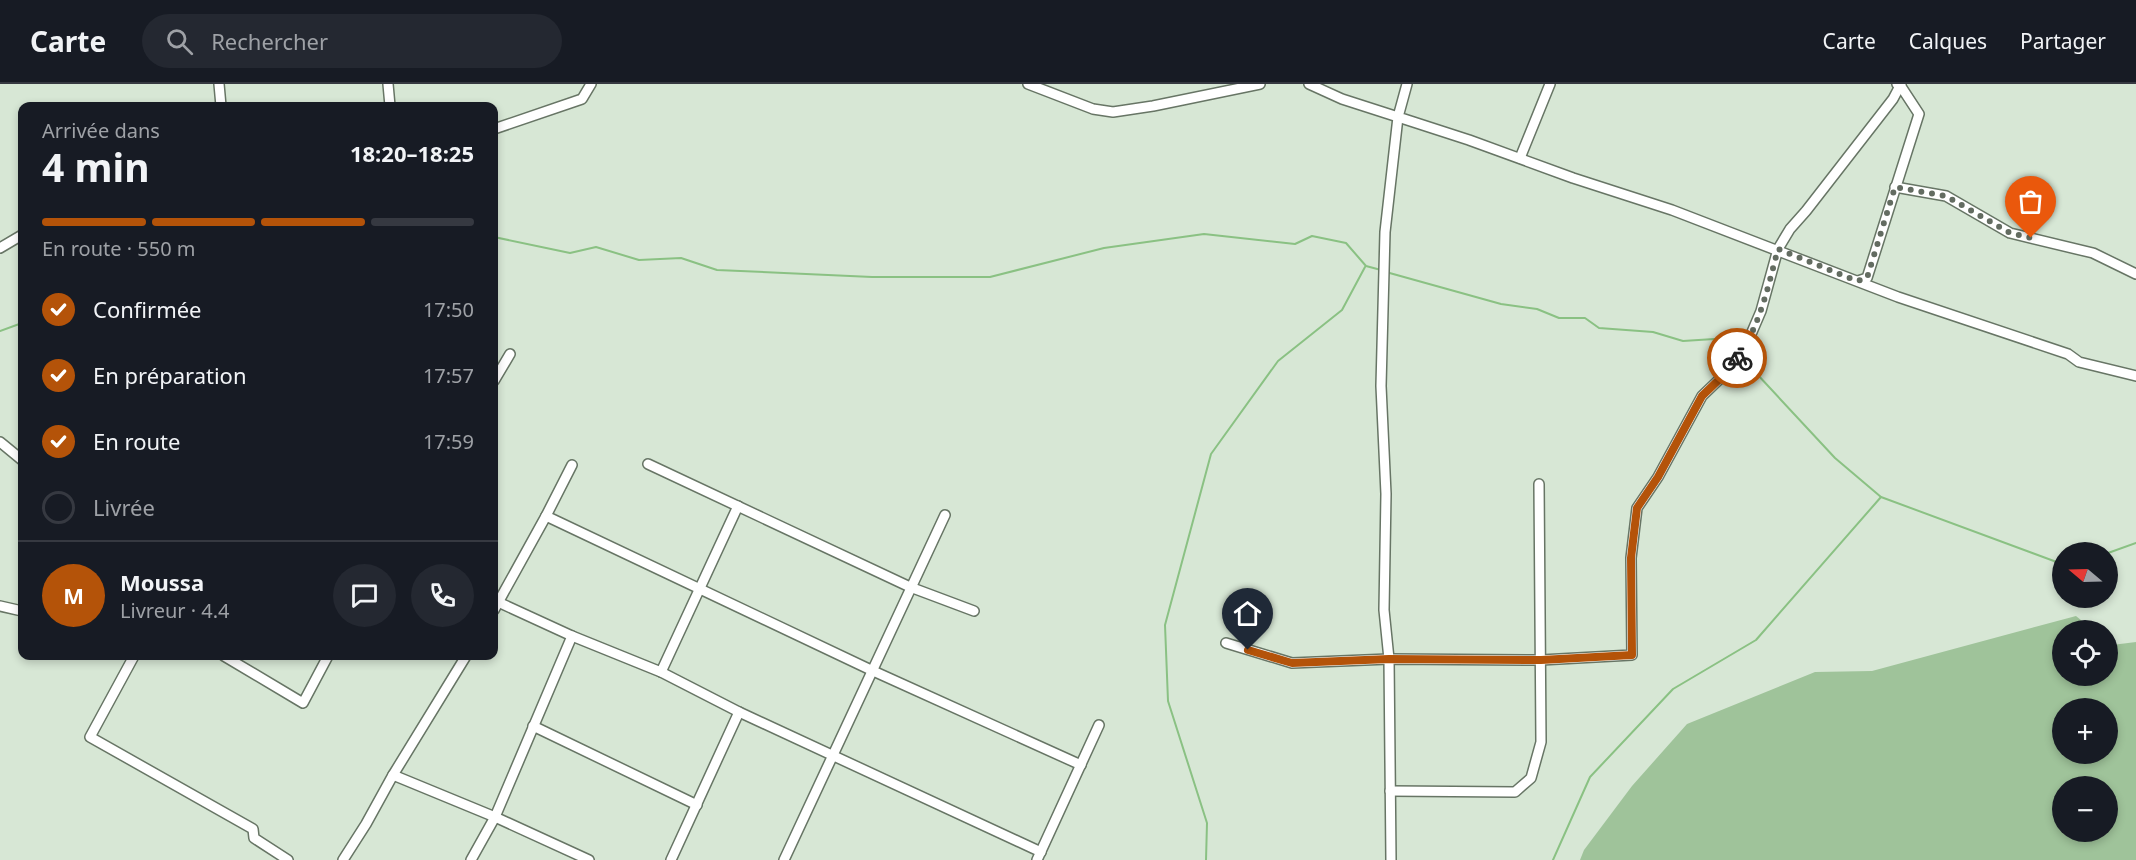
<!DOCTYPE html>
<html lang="fr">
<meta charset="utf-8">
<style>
body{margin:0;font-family:"Noto Sans",sans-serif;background:#242831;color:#f1f3f6;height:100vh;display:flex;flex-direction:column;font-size:22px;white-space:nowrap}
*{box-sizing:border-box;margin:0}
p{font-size:20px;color:#9ea1a6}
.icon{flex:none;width:33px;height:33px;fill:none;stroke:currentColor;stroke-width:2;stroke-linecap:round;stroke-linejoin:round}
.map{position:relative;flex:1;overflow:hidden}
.sheet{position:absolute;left:18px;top:18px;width:480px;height:558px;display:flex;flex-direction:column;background:#171b24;border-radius:12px;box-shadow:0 3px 9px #0003}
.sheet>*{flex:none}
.needle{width:39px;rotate:289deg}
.buttons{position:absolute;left:2052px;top:458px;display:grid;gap:12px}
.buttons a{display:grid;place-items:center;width:66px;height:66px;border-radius:50%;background:#171b24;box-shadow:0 3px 9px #0003;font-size:30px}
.pin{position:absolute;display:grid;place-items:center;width:51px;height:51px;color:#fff;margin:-62px -26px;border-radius:50% 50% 50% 0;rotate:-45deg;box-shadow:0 0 6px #0007}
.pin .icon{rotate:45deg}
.courier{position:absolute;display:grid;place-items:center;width:60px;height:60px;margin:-30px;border:4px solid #b45309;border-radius:50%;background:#fff;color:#222;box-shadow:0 2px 8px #0007}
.headline em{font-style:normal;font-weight:700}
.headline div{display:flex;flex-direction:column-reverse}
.headline{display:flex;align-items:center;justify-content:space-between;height:102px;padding:0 24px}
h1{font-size:39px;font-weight:700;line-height:45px}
.bar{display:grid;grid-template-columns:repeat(4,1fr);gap:9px 6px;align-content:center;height:72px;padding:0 24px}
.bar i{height:8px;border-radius:4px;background:#363941}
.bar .current{background:#b45309}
.bar p{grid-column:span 4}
.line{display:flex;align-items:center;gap:15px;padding:0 24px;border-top:2px solid #363941}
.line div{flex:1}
.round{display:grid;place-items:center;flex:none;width:63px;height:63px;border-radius:32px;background:#242831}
ol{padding:0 24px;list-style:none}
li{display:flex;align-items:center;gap:18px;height:66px}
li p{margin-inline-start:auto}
li .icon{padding:6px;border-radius:50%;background:#b45309;color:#fff;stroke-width:4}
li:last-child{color:#9ea1a6}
li i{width:33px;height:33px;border:3px solid #363941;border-radius:50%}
header{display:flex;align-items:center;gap:36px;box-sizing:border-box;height:84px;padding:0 30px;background:#171b24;border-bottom:2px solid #363941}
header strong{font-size:28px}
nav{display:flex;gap:33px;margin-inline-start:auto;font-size:21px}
.search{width:420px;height:54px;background:#242831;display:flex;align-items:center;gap:15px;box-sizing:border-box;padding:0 21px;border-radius:33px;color:#9ea1a6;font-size:22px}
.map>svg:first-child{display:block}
.green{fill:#9fc39a;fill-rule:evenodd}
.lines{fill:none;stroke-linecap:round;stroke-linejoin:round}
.stream{stroke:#8ac183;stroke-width:2}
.street-casing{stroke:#677565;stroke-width:12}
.street{stroke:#fff;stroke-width:9}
.done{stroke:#636c61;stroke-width:6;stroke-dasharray:0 10.8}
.route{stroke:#b45309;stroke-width:8}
</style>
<header>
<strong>Carte</strong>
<div class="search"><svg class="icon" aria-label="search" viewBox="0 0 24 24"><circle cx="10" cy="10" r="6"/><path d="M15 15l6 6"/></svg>Rechercher</div>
<nav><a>Carte</a><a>Calques</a><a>Partager</a></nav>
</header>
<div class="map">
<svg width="2136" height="776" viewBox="0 0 2136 776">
<rect width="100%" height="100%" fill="#d7e7d5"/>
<path class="green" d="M2076,532L2093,546H2062V591H2108V558L2112,561L2136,558V776H1580L1584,766L1632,702L1687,640L1815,588L1872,587ZM2062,624H2108V669H2062ZM2062,702H2108V747H2062Z"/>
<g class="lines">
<g class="stream">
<polyline points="494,153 570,169 596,163 639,176 681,174 717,186 872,193 990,193 1104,164 1204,150 1295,160 1312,152 1346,159 1366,182 1381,186"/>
<polyline points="1386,188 1501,220 1537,225 1559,234 1585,234 1599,244 1653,248 1683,257 1714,255 1734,265"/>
<polyline points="0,247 22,239"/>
<polyline points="1743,275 1835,374 1881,413 2062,480"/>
<polyline points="2108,469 2136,459"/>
<polyline points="1206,776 1207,739 1168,617 1165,541 1211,370 1278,277 1342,226 1365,183"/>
<polyline points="1553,776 1590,693 1673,605 1756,556 1881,413"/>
</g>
<g class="street-casing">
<g id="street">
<polyline points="219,0 221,22"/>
<polyline points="388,0 390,22"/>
<polyline points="1028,0 1093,25 1113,28 1153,22 1260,0"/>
<polyline points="1309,0 1342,15 1398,33 1385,148 1381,302 1386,410 1384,526 1389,575 1391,776"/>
<polyline points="1407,0 1398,33 1469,56 1573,94 1672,126 1898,213 2068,270 2079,278 2136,292"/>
<polyline points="494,45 582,15 591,0"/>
<polyline points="1520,74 1550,0"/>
<polyline points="1895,103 1946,112 2010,149 2093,169 2136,190"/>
<polyline points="0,164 22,151"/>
<polyline points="1858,197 1867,194 1919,30 1900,1 1897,0"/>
<polyline points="494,297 510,270"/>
<polyline points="0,358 22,376"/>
<polyline points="648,380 910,503 974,527"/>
<polyline points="546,432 871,586 1081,681"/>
<polyline points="498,518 572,552 661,588 739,628 1041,768"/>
<polyline points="0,522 22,527"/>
<polyline points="494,526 546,432 572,381"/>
<polyline points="1226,559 1292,579 1389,575 1541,576 1632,571 1631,474 1637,424 1658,393 1702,312 1728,287 1746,262 1761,227 1778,165 1790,145 1806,127 1893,15 1901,0"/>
<polyline points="134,572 90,653 253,745 254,754 288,776"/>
<polyline points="224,572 303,619 328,572"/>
<polyline points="661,588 738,422"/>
<polyline points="533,642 697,721"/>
<polyline points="393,691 495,733 589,776"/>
<polyline points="1390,707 1515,708 1531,694 1541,658 1539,400"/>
<polyline points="343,776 366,740 393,691 466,572"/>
<polyline points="471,776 495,733 572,552"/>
<polyline points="671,776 739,628"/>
<polyline points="784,776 945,431"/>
<polyline points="1037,776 1099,641"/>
</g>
</g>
<use href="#street" class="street"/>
</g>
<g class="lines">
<path class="done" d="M1737,274C1760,242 1768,203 1778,165L1857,197L1867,194L1895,103L1946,112L2010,149L2031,154"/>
<polyline class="route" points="1248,566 1292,579 1389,575 1541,576 1632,571 1631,474 1637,424 1658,393 1702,312 1728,287 1737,274"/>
</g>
</svg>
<div class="buttons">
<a><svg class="needle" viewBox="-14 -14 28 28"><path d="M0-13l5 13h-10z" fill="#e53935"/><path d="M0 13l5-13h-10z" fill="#9ea1a6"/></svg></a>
<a><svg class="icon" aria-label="locate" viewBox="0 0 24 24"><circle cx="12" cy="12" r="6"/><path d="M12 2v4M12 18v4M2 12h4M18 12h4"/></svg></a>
<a>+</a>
<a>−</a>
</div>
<div class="pin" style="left:2031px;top:154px;background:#ea580c"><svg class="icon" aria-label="bag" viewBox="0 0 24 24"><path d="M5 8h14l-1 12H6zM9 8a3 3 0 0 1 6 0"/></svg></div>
<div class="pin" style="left:1248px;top:566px;background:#1f2937"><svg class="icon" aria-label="home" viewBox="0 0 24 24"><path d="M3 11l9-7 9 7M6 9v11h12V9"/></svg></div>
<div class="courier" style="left:1737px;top:274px"><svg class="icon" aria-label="bike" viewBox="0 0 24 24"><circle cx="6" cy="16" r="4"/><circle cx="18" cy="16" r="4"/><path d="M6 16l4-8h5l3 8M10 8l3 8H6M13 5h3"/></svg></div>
<section class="sheet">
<div class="headline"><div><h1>4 min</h1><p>Arrivée dans</p></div><em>18:20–18:25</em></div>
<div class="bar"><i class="current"></i><i class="current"></i><i class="current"></i><i></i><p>En route · 550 m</p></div>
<ol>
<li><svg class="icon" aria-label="check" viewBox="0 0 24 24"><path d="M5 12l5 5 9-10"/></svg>Confirmée<p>17:50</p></li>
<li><svg class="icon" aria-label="check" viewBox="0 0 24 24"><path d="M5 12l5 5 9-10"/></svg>En préparation<p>17:57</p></li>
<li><svg class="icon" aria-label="check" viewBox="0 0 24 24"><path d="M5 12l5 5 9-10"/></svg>En route<p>17:59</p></li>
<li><i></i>Livrée</li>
</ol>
<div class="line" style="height:108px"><b class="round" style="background:#b45309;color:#fff">M</b><div><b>Moussa</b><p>Livreur · 4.4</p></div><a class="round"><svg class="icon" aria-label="chat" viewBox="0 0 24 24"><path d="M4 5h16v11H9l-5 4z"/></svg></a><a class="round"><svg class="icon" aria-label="phone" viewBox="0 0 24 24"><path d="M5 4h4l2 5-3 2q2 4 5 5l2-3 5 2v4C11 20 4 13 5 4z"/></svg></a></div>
</section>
</div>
